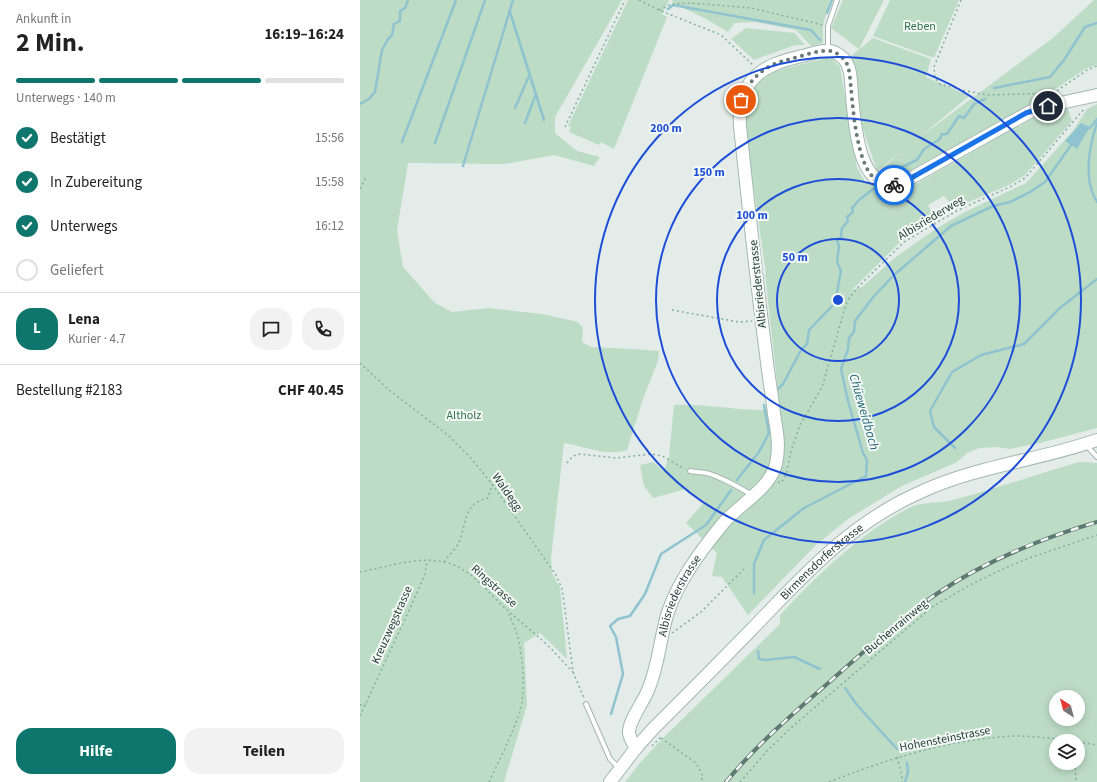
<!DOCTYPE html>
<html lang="de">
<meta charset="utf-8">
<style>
body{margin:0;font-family:"Source Sans 3",sans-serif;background:#f2f2f2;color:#222;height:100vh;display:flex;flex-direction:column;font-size:15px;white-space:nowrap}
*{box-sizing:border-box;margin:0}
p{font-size:13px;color:#767676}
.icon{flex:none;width:22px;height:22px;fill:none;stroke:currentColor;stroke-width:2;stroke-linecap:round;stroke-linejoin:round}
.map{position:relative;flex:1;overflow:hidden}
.drawer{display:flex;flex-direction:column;background:#fff;width:360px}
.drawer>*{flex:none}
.needle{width:26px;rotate:324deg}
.buttons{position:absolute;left:689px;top:690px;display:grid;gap:8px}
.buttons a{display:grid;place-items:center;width:36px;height:36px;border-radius:50%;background:#fff;box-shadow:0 2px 10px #0003;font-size:20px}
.pin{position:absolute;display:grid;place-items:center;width:34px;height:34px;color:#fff;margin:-17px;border:2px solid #fff;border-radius:50%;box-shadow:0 1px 4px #0007}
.courier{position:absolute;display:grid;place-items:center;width:40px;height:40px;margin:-20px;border:3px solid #1a73e8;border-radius:50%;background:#fff;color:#222;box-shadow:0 1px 5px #0007}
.overview em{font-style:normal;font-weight:700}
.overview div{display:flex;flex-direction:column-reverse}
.overview{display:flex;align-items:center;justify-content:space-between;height:68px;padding:0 16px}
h1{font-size:26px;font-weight:700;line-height:30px}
.bar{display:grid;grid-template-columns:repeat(4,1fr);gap:6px 4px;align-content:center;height:48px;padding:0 16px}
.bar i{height:5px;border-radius:3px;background:#e0e0e0}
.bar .on{background:#0f766e}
.bar p{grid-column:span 4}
.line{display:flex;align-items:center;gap:10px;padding:0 16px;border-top:1px solid #e0e0e0}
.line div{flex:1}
.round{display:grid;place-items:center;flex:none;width:42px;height:42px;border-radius:16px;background:#f2f2f2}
ol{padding:0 16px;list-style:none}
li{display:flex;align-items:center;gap:12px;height:44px}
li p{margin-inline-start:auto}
li .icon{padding:4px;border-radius:50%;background:#0f766e;color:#fff;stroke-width:4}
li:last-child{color:#767676}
li i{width:22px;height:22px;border:2px solid #e0e0e0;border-radius:50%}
.primary-button{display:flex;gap:8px;margin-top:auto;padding:8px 16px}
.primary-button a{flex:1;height:46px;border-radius:16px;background:#0f766e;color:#fff;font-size:16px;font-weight:700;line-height:46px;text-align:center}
.primary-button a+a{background:#f2f2f2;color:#222}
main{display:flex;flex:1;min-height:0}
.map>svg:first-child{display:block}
.green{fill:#bddcc6;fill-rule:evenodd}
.water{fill:#8ec3cf}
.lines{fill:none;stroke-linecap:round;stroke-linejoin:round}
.stream{stroke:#8ec3cf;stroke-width:2.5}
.lane-casing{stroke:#a6b4b0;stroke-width:6}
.secondary-casing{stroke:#a2b8b0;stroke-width:14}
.path{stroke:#85aea2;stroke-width:1.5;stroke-dasharray:2 3;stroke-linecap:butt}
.lane{stroke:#fff;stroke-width:4}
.secondary{stroke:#fff;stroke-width:12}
.rail-casing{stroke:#5e7872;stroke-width:4}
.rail{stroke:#f4f9f6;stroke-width:2.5;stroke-dasharray:8;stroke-linecap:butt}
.done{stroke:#677a75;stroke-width:4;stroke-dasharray:0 7.2}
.route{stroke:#1a73e8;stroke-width:5}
.ring{fill:none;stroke:#1d4ed8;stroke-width:2}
.labels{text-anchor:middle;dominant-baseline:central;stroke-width:4;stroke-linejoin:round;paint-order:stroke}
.park-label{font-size:12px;fill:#30724b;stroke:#f4f9f6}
.street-label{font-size:12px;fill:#243d37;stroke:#f4f9f6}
.water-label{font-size:13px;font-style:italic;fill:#206676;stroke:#f4f9f6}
.centre{fill:#1d4ed8;stroke:#f4f9f6;stroke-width:2}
.ring-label{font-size:12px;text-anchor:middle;font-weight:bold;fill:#1d4ed8;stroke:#f4f9f6;stroke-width:4;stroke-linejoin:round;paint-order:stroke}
</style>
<main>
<section class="drawer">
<div class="overview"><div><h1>2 Min.</h1><p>Ankunft in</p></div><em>16:19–16:24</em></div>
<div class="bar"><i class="on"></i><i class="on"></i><i class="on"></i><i></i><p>Unterwegs · 140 m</p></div>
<ol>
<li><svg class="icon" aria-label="check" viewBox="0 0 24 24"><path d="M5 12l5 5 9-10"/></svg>Bestätigt<p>15:56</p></li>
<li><svg class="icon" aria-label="check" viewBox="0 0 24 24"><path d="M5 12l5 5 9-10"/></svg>In Zubereitung<p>15:58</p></li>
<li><svg class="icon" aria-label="check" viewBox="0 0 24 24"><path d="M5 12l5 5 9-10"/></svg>Unterwegs<p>16:12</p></li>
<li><i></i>Geliefert</li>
</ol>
<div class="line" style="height:72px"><b class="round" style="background:#0f766e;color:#fff">L</b><div><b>Lena</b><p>Kurier · 4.7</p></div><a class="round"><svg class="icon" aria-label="chat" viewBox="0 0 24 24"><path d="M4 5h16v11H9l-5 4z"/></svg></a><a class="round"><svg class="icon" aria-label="phone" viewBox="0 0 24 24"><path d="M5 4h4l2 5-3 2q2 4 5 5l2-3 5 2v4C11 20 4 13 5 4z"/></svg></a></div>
<div class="line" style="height:52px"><div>Bestellung #2183</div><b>CHF 40.45</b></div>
<div class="primary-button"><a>Hilfe</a><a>Teilen</a></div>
</section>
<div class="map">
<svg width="737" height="782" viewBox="0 0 737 782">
<rect width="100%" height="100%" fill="#e3ece9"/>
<g class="green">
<path d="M0,0H262L195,117V133L217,151L240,157L234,166L194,155L145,164L48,163L37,230L43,267L75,303L92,312L129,308L182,314L218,322L223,328L222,342L231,347L272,349L299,351L298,361L283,399L267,450C247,457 224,446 204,443L191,558L192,573L200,588L207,659L180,633L164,643L167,705L144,782H0Z"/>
<polygon points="268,0 309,0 302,14 307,17 254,149 241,142 239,145 209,132 211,127 208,126"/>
<polygon points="312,0 470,0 463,25 463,43 451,46 436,30 395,22 375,23 368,32 344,18 313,3"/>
<polygon points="483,0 524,0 499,49 471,28"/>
<polygon points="530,0 599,0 574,58 513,36"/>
<path d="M734,0H737V65L725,69L675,103L540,176L520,193L529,195L540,193L675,117L690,111L708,109L712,121L665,175L649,185L611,201L595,209L584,196L568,205L576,220L538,244L492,290L502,287L537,256L577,228L605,212L666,183L713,131L727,109L737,104V428L680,443L650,449L636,447L619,448L607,453L597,462L542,486L488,519L455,546L388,615L362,577L352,576L357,553L326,523L345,501L326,489L293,498L284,486L280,465L293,462L304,471L309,456L314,405C350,403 384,413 420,409L405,274H406L384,120L390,91L411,72L470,57L480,67L497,168L506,183L543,150L517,171L500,120L496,72L492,55L513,38L571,59L566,77L609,96L560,137L693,38Z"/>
<polygon points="386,28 435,33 445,45 435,45 394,60 371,39"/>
<path d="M719,462L737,463V782H265L280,763L302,739L420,624V615C459,574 500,533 551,507C562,502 581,503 593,500C635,489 677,474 719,462ZM696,697H718V719H696ZM696,741H718V763H696Z"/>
</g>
<polygon class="water" points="721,123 730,127 730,129 728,130 717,149 705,141"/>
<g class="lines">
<g class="stream">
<polyline points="308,9 313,5 451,30 460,40"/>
<polyline points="150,12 184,120"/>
<polyline points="467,13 472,0"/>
<polyline points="634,88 690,77 704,60 725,27 737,23"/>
<polyline points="0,104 9,99 15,92 22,50 28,39 32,35 34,24 40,21 40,11 45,8 48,0"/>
<polyline points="155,108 169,76"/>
<polyline points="165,123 176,94"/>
<path d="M737,123C729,147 723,180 737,202"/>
<polyline points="730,128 737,119"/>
<polyline points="42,142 96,0"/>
<polyline points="75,143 125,0"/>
<polyline points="103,166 153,0"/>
<polyline points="525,175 557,160 564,149 580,139 582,134 587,134 599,116 604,118 614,104 625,99"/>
<polyline points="416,391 423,384 441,350 447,344 449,330 475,303 481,271 477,262 479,246 477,241 481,237 482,228 488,221 487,217 493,212 492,208 499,200 513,189"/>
<polyline points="595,448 574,427 570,411 592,372 621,355 664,344 700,308 737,279"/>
<polyline points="377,480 399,452 409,433 404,405"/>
<polyline points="394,593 394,564 404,540 444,508 506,476 507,460 503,453 488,401 481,369 488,349 489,338 494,332 495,321 514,296 534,275 591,226 633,206 650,202 670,192 685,182 711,145"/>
<polyline points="398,651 399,659 405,660 434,657 460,669"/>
<polyline points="485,688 497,705 537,749"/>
<polyline points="251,714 263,674 256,637 250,626 258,619 270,616 285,594 301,554 346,525 371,490"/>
<polyline points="545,782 548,772 547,763"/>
</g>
<g class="lane-casing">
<g id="lane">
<polyline points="468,50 468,26 477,0"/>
<polyline points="726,445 737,457"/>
<path d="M330,471C336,472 341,472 346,473C357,475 383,489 393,496"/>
<polyline points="226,704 250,759 259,768"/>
</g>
</g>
<g class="secondary-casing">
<g id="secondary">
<path id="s1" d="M276,748C273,743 270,739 269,733C268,722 284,701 288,690C299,665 300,637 308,612C319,580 340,552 361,526C377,505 409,491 416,464C420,447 417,431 414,414C412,394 408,374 406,354C396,278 388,202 380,126C379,109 381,94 392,80C406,64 426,60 446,55C454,53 462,50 470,51C475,51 479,55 483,58C492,67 491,84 492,96C495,125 498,198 544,182L675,109L682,107L737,95"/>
<path id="s2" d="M250,782L276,748L292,730C326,696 359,663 392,629C445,574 491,522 563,491C618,466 680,460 737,440"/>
</g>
</g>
<g class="path">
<polyline points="279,0 299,10 361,35 393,65"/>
<polyline points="601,0 574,67 575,78 580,84 606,91 628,95 694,93 727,70 737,66"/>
<polyline points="299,10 311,4 331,3 391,8 463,25"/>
<polyline points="205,127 265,0"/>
<polyline points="0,189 6,177"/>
<polyline points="312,310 379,322 392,321"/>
<polyline points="0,363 29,390 89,436 110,457 132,484 196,575 202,589 204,602 213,672 224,698"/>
<polyline points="207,463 213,456 220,454 256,458 291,454 302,456 325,469"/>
<polyline points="418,482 421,483 426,475 431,451 440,425 462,387 487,301 499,286 544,242 598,210 652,186 665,178 724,109"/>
<path d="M84,562C88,556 96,549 99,542C107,523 103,503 128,498L132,485"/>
<path d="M0,572C27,567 57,556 84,562C110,567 128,593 146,609C158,620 171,630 183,641C194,651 203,662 213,672"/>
<polyline points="312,633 341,612 384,569"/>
<polyline points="0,705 6,704"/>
<polyline points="0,716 51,606 65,574 67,561"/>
<polyline points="301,738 336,763 343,776 341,782"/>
<polyline points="718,742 737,745"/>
<polyline points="292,746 300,738 300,735"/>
<polyline points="537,757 542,775 542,782"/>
<polyline points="715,763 716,782"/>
<path d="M129,782C140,759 152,735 160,711C166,690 163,656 157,634C155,627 151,619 148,612"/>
<polyline points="380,782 407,751 433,726 572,607 610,585 645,568 672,557 737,535"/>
<path d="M469,782C528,759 590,739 654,736C672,736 691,738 709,741"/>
</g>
<use href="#lane" class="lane"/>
<use href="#secondary" class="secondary"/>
<g class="rail-casing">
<path id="rail" d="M366,782C398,743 437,710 475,677C508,648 541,618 578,593C627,560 680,539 737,522"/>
</g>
<use href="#rail" class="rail"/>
</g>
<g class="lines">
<path class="done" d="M381,100C389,79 405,65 427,60C439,57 460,49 471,51C478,53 484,58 487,64C490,71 490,80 491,88C493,110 497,163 514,178C520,183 526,184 534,185"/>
<polyline class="route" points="534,185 544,182 666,113 688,106"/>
</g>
<g class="ring">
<circle cx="478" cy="300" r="61"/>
<circle cx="478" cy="300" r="121"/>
<circle cx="478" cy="300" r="182"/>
<circle cx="478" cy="300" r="243"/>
</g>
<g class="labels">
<g class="park-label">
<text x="560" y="26">Reben</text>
<text x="104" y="415">Altholz</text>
</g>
<g class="street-label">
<text transform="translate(571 218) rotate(-31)">Albisriederweg</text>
<text transform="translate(398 284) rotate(-96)">Albisriederstrasse</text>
<text transform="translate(147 492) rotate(55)">Waldegg</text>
<text stroke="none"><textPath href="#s2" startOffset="306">Birmensdorferstrasse</textPath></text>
<text transform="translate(134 586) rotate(42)">Ringstrasse</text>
<text stroke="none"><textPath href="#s1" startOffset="164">Albisriederstrasse</textPath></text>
<text transform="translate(32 625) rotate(-66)">Kreuzwegstrasse</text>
<text transform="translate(536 627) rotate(-40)">Buchenrainweg</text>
<text transform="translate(585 739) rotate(-11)">Hohensteinstrasse</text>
</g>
<g class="water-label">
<text transform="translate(504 412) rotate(74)">Chüeweidbach</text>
</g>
</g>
<circle cx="478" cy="300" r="6" class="centre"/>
<g class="ring-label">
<text x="306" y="132">200 m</text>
<text x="349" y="176">150 m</text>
<text x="392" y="219">100 m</text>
<text x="435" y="261">50 m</text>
</g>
</svg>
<div class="buttons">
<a><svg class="needle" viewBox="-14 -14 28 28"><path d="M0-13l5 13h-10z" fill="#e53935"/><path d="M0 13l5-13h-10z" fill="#767676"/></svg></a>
<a><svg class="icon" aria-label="layers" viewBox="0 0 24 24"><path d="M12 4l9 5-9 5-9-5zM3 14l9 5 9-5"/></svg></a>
</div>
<div class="pin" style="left:381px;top:100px;background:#ea580c"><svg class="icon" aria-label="bag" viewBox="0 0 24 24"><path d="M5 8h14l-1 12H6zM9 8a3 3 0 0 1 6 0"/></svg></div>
<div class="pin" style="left:688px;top:106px;background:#1f2937"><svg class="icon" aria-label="home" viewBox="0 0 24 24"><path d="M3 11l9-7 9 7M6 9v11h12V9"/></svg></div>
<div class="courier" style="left:534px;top:185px"><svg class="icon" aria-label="bike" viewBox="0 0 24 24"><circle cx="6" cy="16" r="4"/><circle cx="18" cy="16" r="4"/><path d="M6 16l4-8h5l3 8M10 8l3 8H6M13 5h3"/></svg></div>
</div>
</main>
